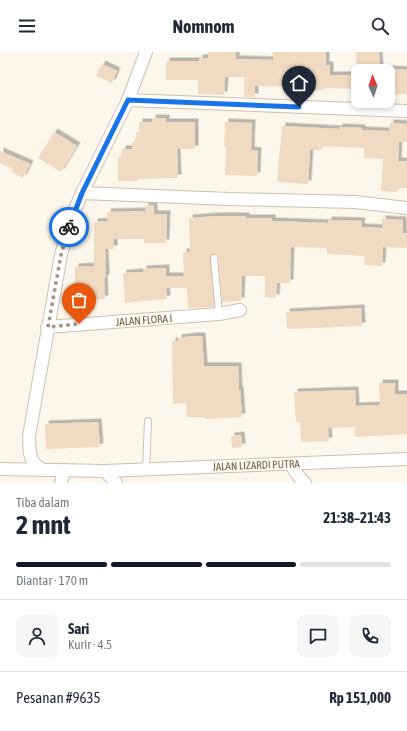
<!DOCTYPE html>
<html lang="id">
<meta charset="utf-8">
<style>
body{margin:0;font-family:"Asap Condensed",sans-serif;background:#f6f6f7;color:#1f2937;height:100vh;display:flex;flex-direction:column;font-size:15px;white-space:nowrap}
*{box-sizing:border-box;margin:0}
p{font-size:13px;color:#747a83}
.icon{flex:none;width:22px;height:22px;fill:none;stroke:currentColor;stroke-width:2;stroke-linecap:round;stroke-linejoin:round}
.map{position:relative;height:431px;overflow:hidden}
.side{display:flex;flex-direction:column;background:#fff;flex:1}
.side>*{flex:none}
.needle{width:26px;rotate:357deg}
.tools{position:absolute;left:351px;top:12px;display:grid;gap:8px}
.tools a{display:grid;place-items:center;width:44px;height:44px;border-radius:8px;background:#fff;box-shadow:0 2px 6px #0003;font-size:20px}
.pin{position:absolute;display:grid;place-items:center;width:34px;height:34px;color:#fff;margin:-41px -17px;border-radius:50% 50% 50% 0;rotate:-45deg;box-shadow:0 0 4px #0007}
.pin .icon{rotate:45deg}
.courier{position:absolute;display:grid;place-items:center;width:40px;height:40px;margin:-20px;border:3px solid #1a73e8;border-radius:50%;background:#fff;color:#222;box-shadow:0 1px 5px #0007}
.overview em{font-style:normal;font-weight:700}
.overview div{display:flex;flex-direction:column-reverse}
.overview{display:flex;align-items:center;justify-content:space-between;height:68px;padding:0 16px}
h1{font-size:26px;font-weight:700;line-height:30px}
.bar{display:grid;grid-template-columns:repeat(4,1fr);gap:6px 4px;align-content:center;height:48px;padding:0 16px}
.bar i{height:5px;border-radius:3px;background:#e0e1e3}
.bar .current{background:#111827}
.bar p{grid-column:span 4}
.line{display:flex;align-items:center;gap:10px;padding:0 16px;border-top:1px solid #e0e1e3}
.line div{flex:1}
.round{display:grid;place-items:center;flex:none;width:42px;height:42px;border-radius:8px;background:#f6f6f7}
header{display:flex;justify-content:space-between;align-items:center;height:52px;padding:0 16px;background:#fff;font-size:18px;font-weight:700}
.map>svg:first-child{display:block}
.building{fill:#f1dac2;filter:url(#shadow)}
.lines{fill:none;stroke-linecap:round;stroke-linejoin:round}
.service-casing{stroke:#cec0af;stroke-width:8}
.minor-casing{stroke:#cec0af;stroke-width:14}
.service{stroke:#fff;stroke-width:6}
.minor{stroke:#fff;stroke-width:12}
.done{stroke:#a69584;stroke-width:4;stroke-dasharray:0 7.2}
.route{stroke:#1a73e8;stroke-width:5}
.labels{text-anchor:middle;dominant-baseline:central;stroke-width:3;stroke-linejoin:round;paint-order:stroke}
.street-label{font-size:11px;fill:#77604d;stroke:#fffaf0}
</style>
<header><svg class="icon" aria-label="menu" viewBox="0 0 24 24"><path d="M4 6h16M4 12h16M4 18h16"/></svg>Nomnom<svg class="icon" aria-label="search" viewBox="0 0 24 24"><circle cx="10" cy="10" r="6"/><path d="M15 15l6 6"/></svg></header>
<div class="map">
<svg width="407" height="431" viewBox="0 0 407 431">
<defs>
<filter id="shadow"><feDropShadow dx="3.5" dy="-3.5" stdDeviation="0" flood-color="#0004"/></filter>
</defs>
<rect width="100%" height="100%" fill="#fcf7ea"/>
<g class="building">
<polygon points="208,0 236,0 236,7 273,8 273,0 326,0 326,13 330,13 330,23 355,23 355,37 324,36 324,38 301,38 301,35 255,34 255,45 244,45 244,25 225,25 224,43 198,42 198,28 166,28 166,9 199,9 199,6 208,6"/>
<polygon points="356,0 379,0 380,19 357,19"/>
<polygon points="102,12 117,19 112,31 96,24"/>
<polygon points="388,17 407,18 407,42 393,42 393,27 388,27"/>
<polygon points="152,66 166,66 166,70 195,70 195,97 177,97 178,126 138,127 138,129 118,129 118,105 122,105 122,97 132,97 132,90 136,90 136,80 139,80 139,70 152,70"/>
<polygon points="225,70 252,71 251,98 258,99 257,124 225,123 226,95 224,95"/>
<polygon points="390,71 407,72 407,90 399,90 398,109 407,109 407,136 397,136 397,140 381,139 383,107 364,106 364,96 322,94 322,98 310,98 308,132 277,130 282,74 339,77 339,75 362,76 362,78 389,79"/>
<polygon points="54,80 77,94 61,120 38,106"/>
<polygon points="0,99 30,112 23,126 11,120 13,117 0,111"/>
<polygon points="145,153 154,154 154,162 167,162 166,191 144,191 144,187 114,187 114,197 105,197 106,226 104,226 105,247 75,248 75,215 94,214 94,170 108,169 107,160 145,159"/>
<polygon points="217,164 246,164 246,166 272,166 272,169 328,171 328,168 362,169 361,175 382,176 382,167 403,168 403,181 407,181 407,196 383,195 382,214 364,213 365,204 327,202 327,196 291,195 290,231 277,231 276,246 265,245 265,224 242,224 241,249 222,250 218,206 216,202 213,202 210,204 210,206 214,255 188,256 187,236 166,236 167,247 125,251 123,221 143,220 143,217 166,216 166,224 184,224 183,200 190,200 189,166"/>
<polygon points="361,256 362,274 287,277 286,260"/>
<polygon points="193,284 202,284 204,314 238,314 239,338 240,338 242,365 205,367 205,365 187,365 186,351 173,352 172,289 178,290 178,286"/>
<polygon points="379,331 395,331 395,342 407,342 407,382 355,385 355,375 328,376 329,389 301,390 300,370 296,370 294,340 355,338 356,354 380,353"/>
<polygon points="98,370 100,395 46,397 45,372"/>
<polygon points="241,383 242,395 232,396 231,384"/>
</g>
<g class="lines">
<g class="service-casing">
<g id="service">
<polyline points="214,206 219,262"/>
<polyline points="146,418 148,369"/>
</g>
</g>
<g class="minor-casing">
<g id="minor">
<polyline points="128,48 407,59"/>
<polyline points="82,141 229,147 355,150 407,156"/>
<polyline points="47,275 219,262 240,258"/>
<polyline points="290,412 300,426 305,431"/>
<polyline points="0,417 105,419 407,407"/>
<path d="M43,418C27,408 30,401 29,384L61,203L72,164L82,141L128,48L146,0"/>
<polyline points="105,419 116,431"/>
<polyline points="61,431 64,418"/>
</g>
</g>
<use href="#service" class="service"/>
<use href="#minor" class="minor"/>
</g>
<g class="lines">
<polyline class="done" points="69,175 61,203 48,275 79,272"/>
<polyline class="route" points="69,175 82,141 128,48 299,55"/>
</g>
<g class="labels">
<g class="street-label">
<text transform="translate(144 268) rotate(-4)">JALAN FLORA I</text>
<text transform="translate(256 413) rotate(-2)">JALAN LIZARDI PUTRA</text>
</g>
</g>
</svg>
<div class="tools">
<a><svg class="needle" viewBox="-14 -14 28 28"><path d="M0-13l5 13h-10z" fill="#e53935"/><path d="M0 13l5-13h-10z" fill="#747a83"/></svg></a>
</div>
<div class="pin" style="left:79px;top:272px;background:#ea580c"><svg class="icon" aria-label="bag" viewBox="0 0 24 24"><path d="M5 8h14l-1 12H6zM9 8a3 3 0 0 1 6 0"/></svg></div>
<div class="pin" style="left:299px;top:55px;background:#1f2937"><svg class="icon" aria-label="home" viewBox="0 0 24 24"><path d="M3 11l9-7 9 7M6 9v11h12V9"/></svg></div>
<div class="courier" style="left:69px;top:175px"><svg class="icon" aria-label="bike" viewBox="0 0 24 24"><circle cx="6" cy="16" r="4"/><circle cx="18" cy="16" r="4"/><path d="M6 16l4-8h5l3 8M10 8l3 8H6M13 5h3"/></svg></div>
</div>
<section class="side">
<div class="overview"><div><h1>2 mnt</h1><p>Tiba dalam</p></div><em>21:38–21:43</em></div>
<div class="bar"><i class="current"></i><i class="current"></i><i class="current"></i><i></i><p>Diantar · 170 m</p></div>
<div class="line" style="height:72px"><a class="round"><svg class="icon" aria-label="person" viewBox="0 0 24 24"><circle cx="12" cy="8" r="4"/><path d="M4 21q1-7 8-7t8 7"/></svg></a><div><b>Sari</b><p>Kurir · 4.5</p></div><a class="round"><svg class="icon" aria-label="chat" viewBox="0 0 24 24"><path d="M4 5h16v11H9l-5 4z"/></svg></a><a class="round"><svg class="icon" aria-label="phone" viewBox="0 0 24 24"><path d="M5 4h4l2 5-3 2q2 4 5 5l2-3 5 2v4C11 20 4 13 5 4z"/></svg></a></div>
<div class="line" style="height:52px"><div>Pesanan #9635</div><b>Rp 151,000</b></div>
</section>
